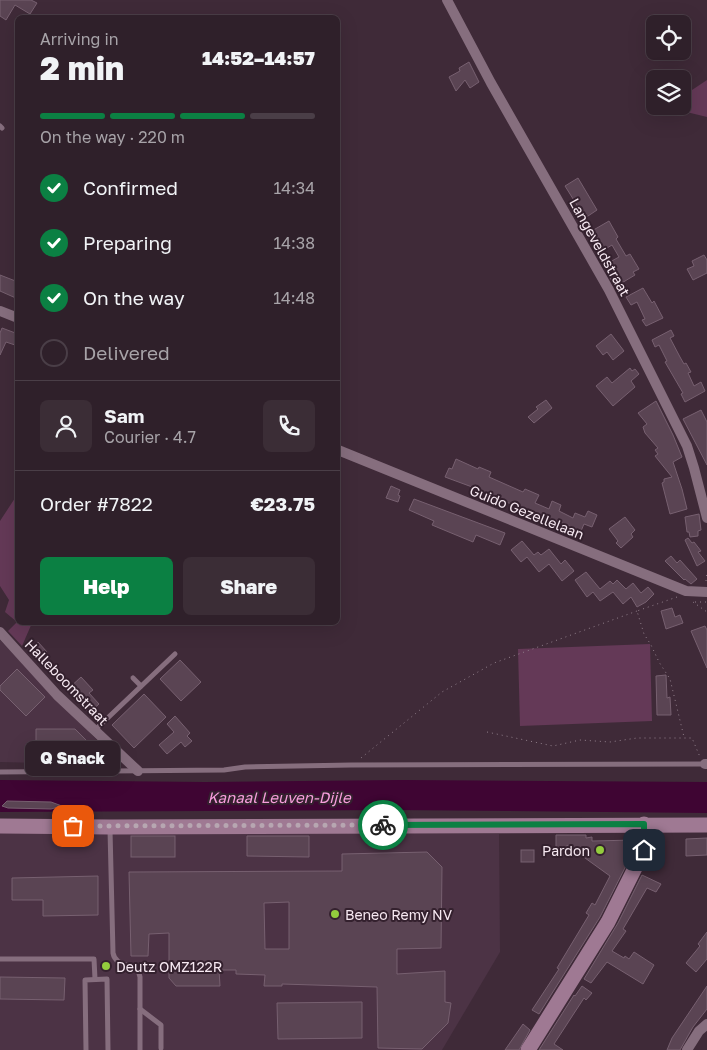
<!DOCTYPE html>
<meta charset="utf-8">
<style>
body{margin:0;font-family:"Golos Text",sans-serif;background:#3b2d36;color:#f1f3f6;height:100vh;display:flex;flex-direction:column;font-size:19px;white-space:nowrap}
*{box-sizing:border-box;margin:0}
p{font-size:16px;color:#a7a3a8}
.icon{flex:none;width:28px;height:28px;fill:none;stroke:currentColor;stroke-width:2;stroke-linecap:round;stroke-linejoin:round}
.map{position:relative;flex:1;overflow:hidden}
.sheet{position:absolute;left:15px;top:15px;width:325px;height:610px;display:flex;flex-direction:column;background:#2f202a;border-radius:8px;box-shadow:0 5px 20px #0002,0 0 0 1px #4a3e47}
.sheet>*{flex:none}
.fabs{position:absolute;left:646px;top:15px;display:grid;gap:10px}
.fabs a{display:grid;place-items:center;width:45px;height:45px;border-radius:8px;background:#2f202a;box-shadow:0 5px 20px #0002,0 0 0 1px #4a3e47;font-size:25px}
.pin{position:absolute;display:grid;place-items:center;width:42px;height:42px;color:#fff;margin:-21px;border-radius:10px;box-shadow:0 2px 8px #0006}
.courier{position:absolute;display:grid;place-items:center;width:50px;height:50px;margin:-25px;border:4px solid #0b8043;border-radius:50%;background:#fff;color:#222;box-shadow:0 1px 6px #0007}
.bubble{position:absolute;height:35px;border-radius:8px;background:#2f202a;box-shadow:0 5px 20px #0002,0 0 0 1px #4a3e47;font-size:16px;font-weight:800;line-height:35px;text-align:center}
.head em{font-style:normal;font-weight:800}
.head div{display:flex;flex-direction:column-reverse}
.head{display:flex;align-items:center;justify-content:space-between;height:85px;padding:0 25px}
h1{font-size:32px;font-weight:800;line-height:38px}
.bar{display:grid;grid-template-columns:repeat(4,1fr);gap:8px 5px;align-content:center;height:60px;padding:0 25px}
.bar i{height:6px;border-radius:4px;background:#4a3e47}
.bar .on{background:#0b8043}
.bar p{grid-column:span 4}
.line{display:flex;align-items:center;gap:12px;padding:0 25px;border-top:1px solid #4a3e47}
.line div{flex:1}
.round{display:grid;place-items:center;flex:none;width:52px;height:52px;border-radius:8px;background:#3b2d36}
ol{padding:0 25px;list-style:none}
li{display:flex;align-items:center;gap:15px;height:55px}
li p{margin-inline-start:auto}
li .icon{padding:5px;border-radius:50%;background:#0b8043;color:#fff;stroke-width:4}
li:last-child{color:#a7a3a8}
li i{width:28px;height:28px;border:2px solid #4a3e47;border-radius:50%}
.primary-button{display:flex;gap:10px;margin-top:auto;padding:10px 25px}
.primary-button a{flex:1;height:58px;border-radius:8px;background:#0b8043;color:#fff;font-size:20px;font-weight:800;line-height:58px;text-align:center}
.primary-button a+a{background:#3b2d36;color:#f1f3f6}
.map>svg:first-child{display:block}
.built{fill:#4c3345}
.green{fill:#643957}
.water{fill:#3f0533}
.building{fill:#5a4453;stroke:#776070;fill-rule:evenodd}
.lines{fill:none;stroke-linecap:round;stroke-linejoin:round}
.path{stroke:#92808c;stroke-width:1;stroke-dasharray:1 4;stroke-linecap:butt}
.lane{stroke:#866e7e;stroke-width:5}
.street{stroke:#866e7e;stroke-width:10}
.secondary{stroke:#9f7993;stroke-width:15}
.done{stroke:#b7a6b1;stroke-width:5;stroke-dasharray:0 9}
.route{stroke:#0b8043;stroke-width:6}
.poi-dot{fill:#93cc3d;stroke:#34212e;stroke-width:2}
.labels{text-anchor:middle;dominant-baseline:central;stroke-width:4;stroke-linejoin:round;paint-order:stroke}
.street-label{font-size:14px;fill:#f7e9f2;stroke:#34212e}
.poi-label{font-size:14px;fill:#f7e9f2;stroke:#34212e;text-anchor:start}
.water-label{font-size:15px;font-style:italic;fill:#f89edd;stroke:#34212e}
</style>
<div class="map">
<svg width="707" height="1050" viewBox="0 0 707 1050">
<rect width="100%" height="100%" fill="#3f2a38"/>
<g class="built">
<polygon points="0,640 121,765 0,762"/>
<polygon points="0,833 499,834 500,952 442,1050 0,1050"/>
</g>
<g class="green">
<polygon points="707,80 707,117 666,107 682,106 683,96"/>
<polygon points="17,495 18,622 32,623 22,646 8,631 17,622 5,612 9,600 0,586 0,521"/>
<polygon points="650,644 652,721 520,726 518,649"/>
</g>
<polygon class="water" points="0,780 205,782 402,780 707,782 707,813 394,810 0,812"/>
<g class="building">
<polygon points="0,0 31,0 37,3 30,14 15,5 6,20 0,16"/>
<polygon points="469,62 479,82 470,88 465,80 456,91 449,77 460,71 459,68"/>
<polygon points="578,178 597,210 585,218 565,186"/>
<polygon points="609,221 618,237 616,239 626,256 630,254 639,269 633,272 635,275 615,287 608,274 613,271 608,263 619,257 612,245 602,251 590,232"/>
<polygon points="704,255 707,260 707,273 693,280 687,269 694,266 692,261"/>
<polygon points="0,275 18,282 18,299 0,291"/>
<polygon points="643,288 652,303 654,301 663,318 646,326 642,320 645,319 637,302 631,305 626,297"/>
<polygon points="2,328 18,334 18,346 6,342 0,355 0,333"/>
<polygon points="671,330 674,336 670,338 680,357 684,364 686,363 691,372 688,373 694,386 701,382 705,391 685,402 681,394 683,393 665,362 667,361 659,345 655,347 652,340"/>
<polygon points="611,334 624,351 613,360 607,352 603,355 596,346"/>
<polygon points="630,368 632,371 635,369 639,374 631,381 635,387 613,406 596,386 607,377 612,383"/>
<polygon points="546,400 552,408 534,423 528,417 538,409 536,407"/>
<polygon points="656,401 673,435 682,457 673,462 682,489 687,509 670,514 662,483 664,482 664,479 672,477 655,456 658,454 655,450 658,448 645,433 643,427 647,424 638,413"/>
<polygon points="701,410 707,422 707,465 683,419"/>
<polygon points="456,459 478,469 479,467 491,472 489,477 523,492 525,489 539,495 535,503 549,509 552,501 561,505 559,511 573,518 575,513 585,517 588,511 597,515 592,527 584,524 581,531 555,520 555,521 513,505 483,491 445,477 449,468 452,469"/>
<polygon points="391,486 400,490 398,495 400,496 398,502 386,498"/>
<polygon points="414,499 505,533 500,545 476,535 473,542 432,525 434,521 409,510"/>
<polygon points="699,514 701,530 698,531 698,536 690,537 689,532 687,532 685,517"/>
<polygon points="625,517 635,530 631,534 633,537 621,548 616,543 618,541 609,529"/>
<polygon points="688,538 692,543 694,542 701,551 698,552 705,561 697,566 685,540"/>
<polygon points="522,541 534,555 538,552 541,555 549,549 561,564 565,560 574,571 562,581 549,564 539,572 527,557 521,562 511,550"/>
<polygon points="671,556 677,563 680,560 697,579 691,584 685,579 684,580 665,561"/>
<polygon points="586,572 600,589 610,581 613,584 617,580 626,589 633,583 641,593 648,587 654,594 646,602 637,607 631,597 623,604 613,592 600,601 593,592 587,597 575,580"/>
<polygon points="672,608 675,617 680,615 683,623 666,629 661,611"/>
<polygon points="705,626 707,630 707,668 691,631"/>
<polygon points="38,642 47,652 39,660 29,650"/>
<polygon points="180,660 201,682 181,701 160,679"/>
<polygon points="17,669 45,697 26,716 0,690 0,686"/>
<polygon points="666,675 667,698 670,697 671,715 657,715 656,676"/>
<polygon points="81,677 93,690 89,693 99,704 89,713 67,690"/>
<polygon points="144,694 166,717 134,748 112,725"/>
<polygon points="175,716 190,733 187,736 192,741 185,747 181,742 167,754 159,745 174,732 167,724"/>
<polygon points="36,729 75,729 101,755 36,754"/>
<polygon points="7,801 51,802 62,806 51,809 8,808 2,806"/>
<polygon points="556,835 586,835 586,838 592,837 592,841 635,840 635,848 600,917 539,1014 532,1010 559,969 557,968 589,915 586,913 592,903 595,905 610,876 567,845 568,855 556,855"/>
<rect x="131" y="836" width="44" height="21"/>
<polygon points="247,836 309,836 309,857 247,856"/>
<polygon points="707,838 707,855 686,856 686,839"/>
<rect x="521" y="850" width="13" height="12"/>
<path d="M427,852L442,867L441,948L397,949V974L445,971V1002L451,1003L448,1023L422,1049L378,1048L377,987L282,984V986H264L265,975L236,974V970H219L220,986H176L169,978V933L149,934L148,956H131L129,872L342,871V854ZM289,902V949H265L264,903Z"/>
<polygon points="642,875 661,884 656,892 647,888 623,929 626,931 612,951 624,958 625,956 629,959 634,952 654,965 643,984 607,962 591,983 584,979 618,923"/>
<polygon points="98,876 98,915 43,916 43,900 12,900 12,878"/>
<polygon points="707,932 707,959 696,972 686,963 700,946 698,944"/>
<polygon points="0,977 65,978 64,1000 0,999"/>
<polygon points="582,986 592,993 586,1000 584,998 554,1044 563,1050 539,1050 574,995 575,996"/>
<polygon points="707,986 707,1009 693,1027 680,1050 667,1050 672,1038"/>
<polygon points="362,1002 362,1038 278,1039 277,1003"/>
<polygon points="523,1024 530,1030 519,1050 505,1050"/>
</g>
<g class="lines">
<g class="path">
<polyline points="706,581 707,572"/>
<polyline points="677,597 637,611 644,634 651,645 659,662 670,679 684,737"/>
<polyline points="693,602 707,612"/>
<polyline points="695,602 707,602"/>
<polyline points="487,732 553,746 580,740 610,742 637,738 692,738 700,757"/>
<polyline points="361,758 442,692 494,663 637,611"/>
</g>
<g class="lane">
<polyline points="0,126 2,128"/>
<polyline points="133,678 141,686"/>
<polyline points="95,730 175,654"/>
<polyline points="0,772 224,770 245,767 351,765 705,764"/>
<path d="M110,830L113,953C115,965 128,964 138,970L140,977V1050"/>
<polyline points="0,959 94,959 95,979"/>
<polyline points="140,1009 161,1025 161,1048"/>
<polyline points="86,1050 85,980 107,979 108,1050"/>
</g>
<g class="street">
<polyline points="447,0 491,83 609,290 687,446 694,468 707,518"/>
<polyline points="0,311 18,318"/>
<polyline points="338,450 686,591 707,592"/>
<polyline points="0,632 57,695 138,771"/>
<polyline points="705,764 707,764"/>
<polyline points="687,1050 699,1031 707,1024"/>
</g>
<g class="secondary">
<polyline points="0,826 110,827 707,825"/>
<polyline points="528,1050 608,922 644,850 644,824"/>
</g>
</g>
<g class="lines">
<polyline class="done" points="73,826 383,825"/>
<polyline class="route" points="383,825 644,824 644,850"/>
</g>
<g class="poi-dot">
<circle cx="600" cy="850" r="5"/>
<circle cx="335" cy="914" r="5"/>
<circle cx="106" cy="966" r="5"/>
</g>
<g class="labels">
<g class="street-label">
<text transform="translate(600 247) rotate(61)">Langeveldstraat</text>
<text transform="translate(527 512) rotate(22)">Guido Gezellelaan</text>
<text transform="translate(67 682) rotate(46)">Halleboomstraat</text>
</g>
<g class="poi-label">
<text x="590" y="850" text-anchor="end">Pardon</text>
<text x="345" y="914">Beneo Remy NV</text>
<text x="116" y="966">Deutz OMZ122R</text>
</g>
<g class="water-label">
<text x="279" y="797">Kanaal Leuven-Dijle</text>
</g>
</g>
</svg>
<div class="fabs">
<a><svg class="icon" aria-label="locate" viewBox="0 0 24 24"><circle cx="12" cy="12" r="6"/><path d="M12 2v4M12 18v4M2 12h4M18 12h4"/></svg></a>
<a><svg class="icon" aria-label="layers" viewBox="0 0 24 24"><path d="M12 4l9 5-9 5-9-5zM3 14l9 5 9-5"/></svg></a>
</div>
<div class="pin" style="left:73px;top:826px;background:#ea580c"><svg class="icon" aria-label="bag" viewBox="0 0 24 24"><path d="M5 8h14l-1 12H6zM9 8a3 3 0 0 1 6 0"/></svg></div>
<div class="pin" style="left:644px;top:850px;background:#1f2937"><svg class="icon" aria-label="home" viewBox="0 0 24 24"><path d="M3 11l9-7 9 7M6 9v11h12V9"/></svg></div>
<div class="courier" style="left:383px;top:825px"><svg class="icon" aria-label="bike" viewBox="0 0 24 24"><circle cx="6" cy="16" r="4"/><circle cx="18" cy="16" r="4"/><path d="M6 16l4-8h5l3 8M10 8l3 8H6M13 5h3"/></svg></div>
<div class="bubble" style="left:25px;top:741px;width:95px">Q Snack</div>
<section class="sheet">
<div class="head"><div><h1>2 min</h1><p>Arriving in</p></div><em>14:52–14:57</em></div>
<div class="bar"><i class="on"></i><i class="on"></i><i class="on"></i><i></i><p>On the way · 220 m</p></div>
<ol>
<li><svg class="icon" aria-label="check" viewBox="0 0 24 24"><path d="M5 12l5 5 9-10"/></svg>Confirmed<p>14:34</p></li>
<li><svg class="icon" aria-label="check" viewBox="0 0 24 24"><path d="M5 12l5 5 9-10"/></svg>Preparing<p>14:38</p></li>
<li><svg class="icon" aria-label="check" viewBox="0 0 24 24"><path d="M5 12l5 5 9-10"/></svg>On the way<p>14:48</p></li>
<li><i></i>Delivered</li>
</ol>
<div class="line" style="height:90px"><a class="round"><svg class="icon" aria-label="person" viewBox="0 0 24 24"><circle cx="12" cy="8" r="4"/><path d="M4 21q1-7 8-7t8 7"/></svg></a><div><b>Sam</b><p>Courier · 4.7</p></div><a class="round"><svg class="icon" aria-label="phone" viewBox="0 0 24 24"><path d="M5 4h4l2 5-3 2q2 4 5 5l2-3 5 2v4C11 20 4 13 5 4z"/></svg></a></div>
<div class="line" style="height:65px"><div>Order #7822</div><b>€23.75</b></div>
<div class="primary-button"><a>Help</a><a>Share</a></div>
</section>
</div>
